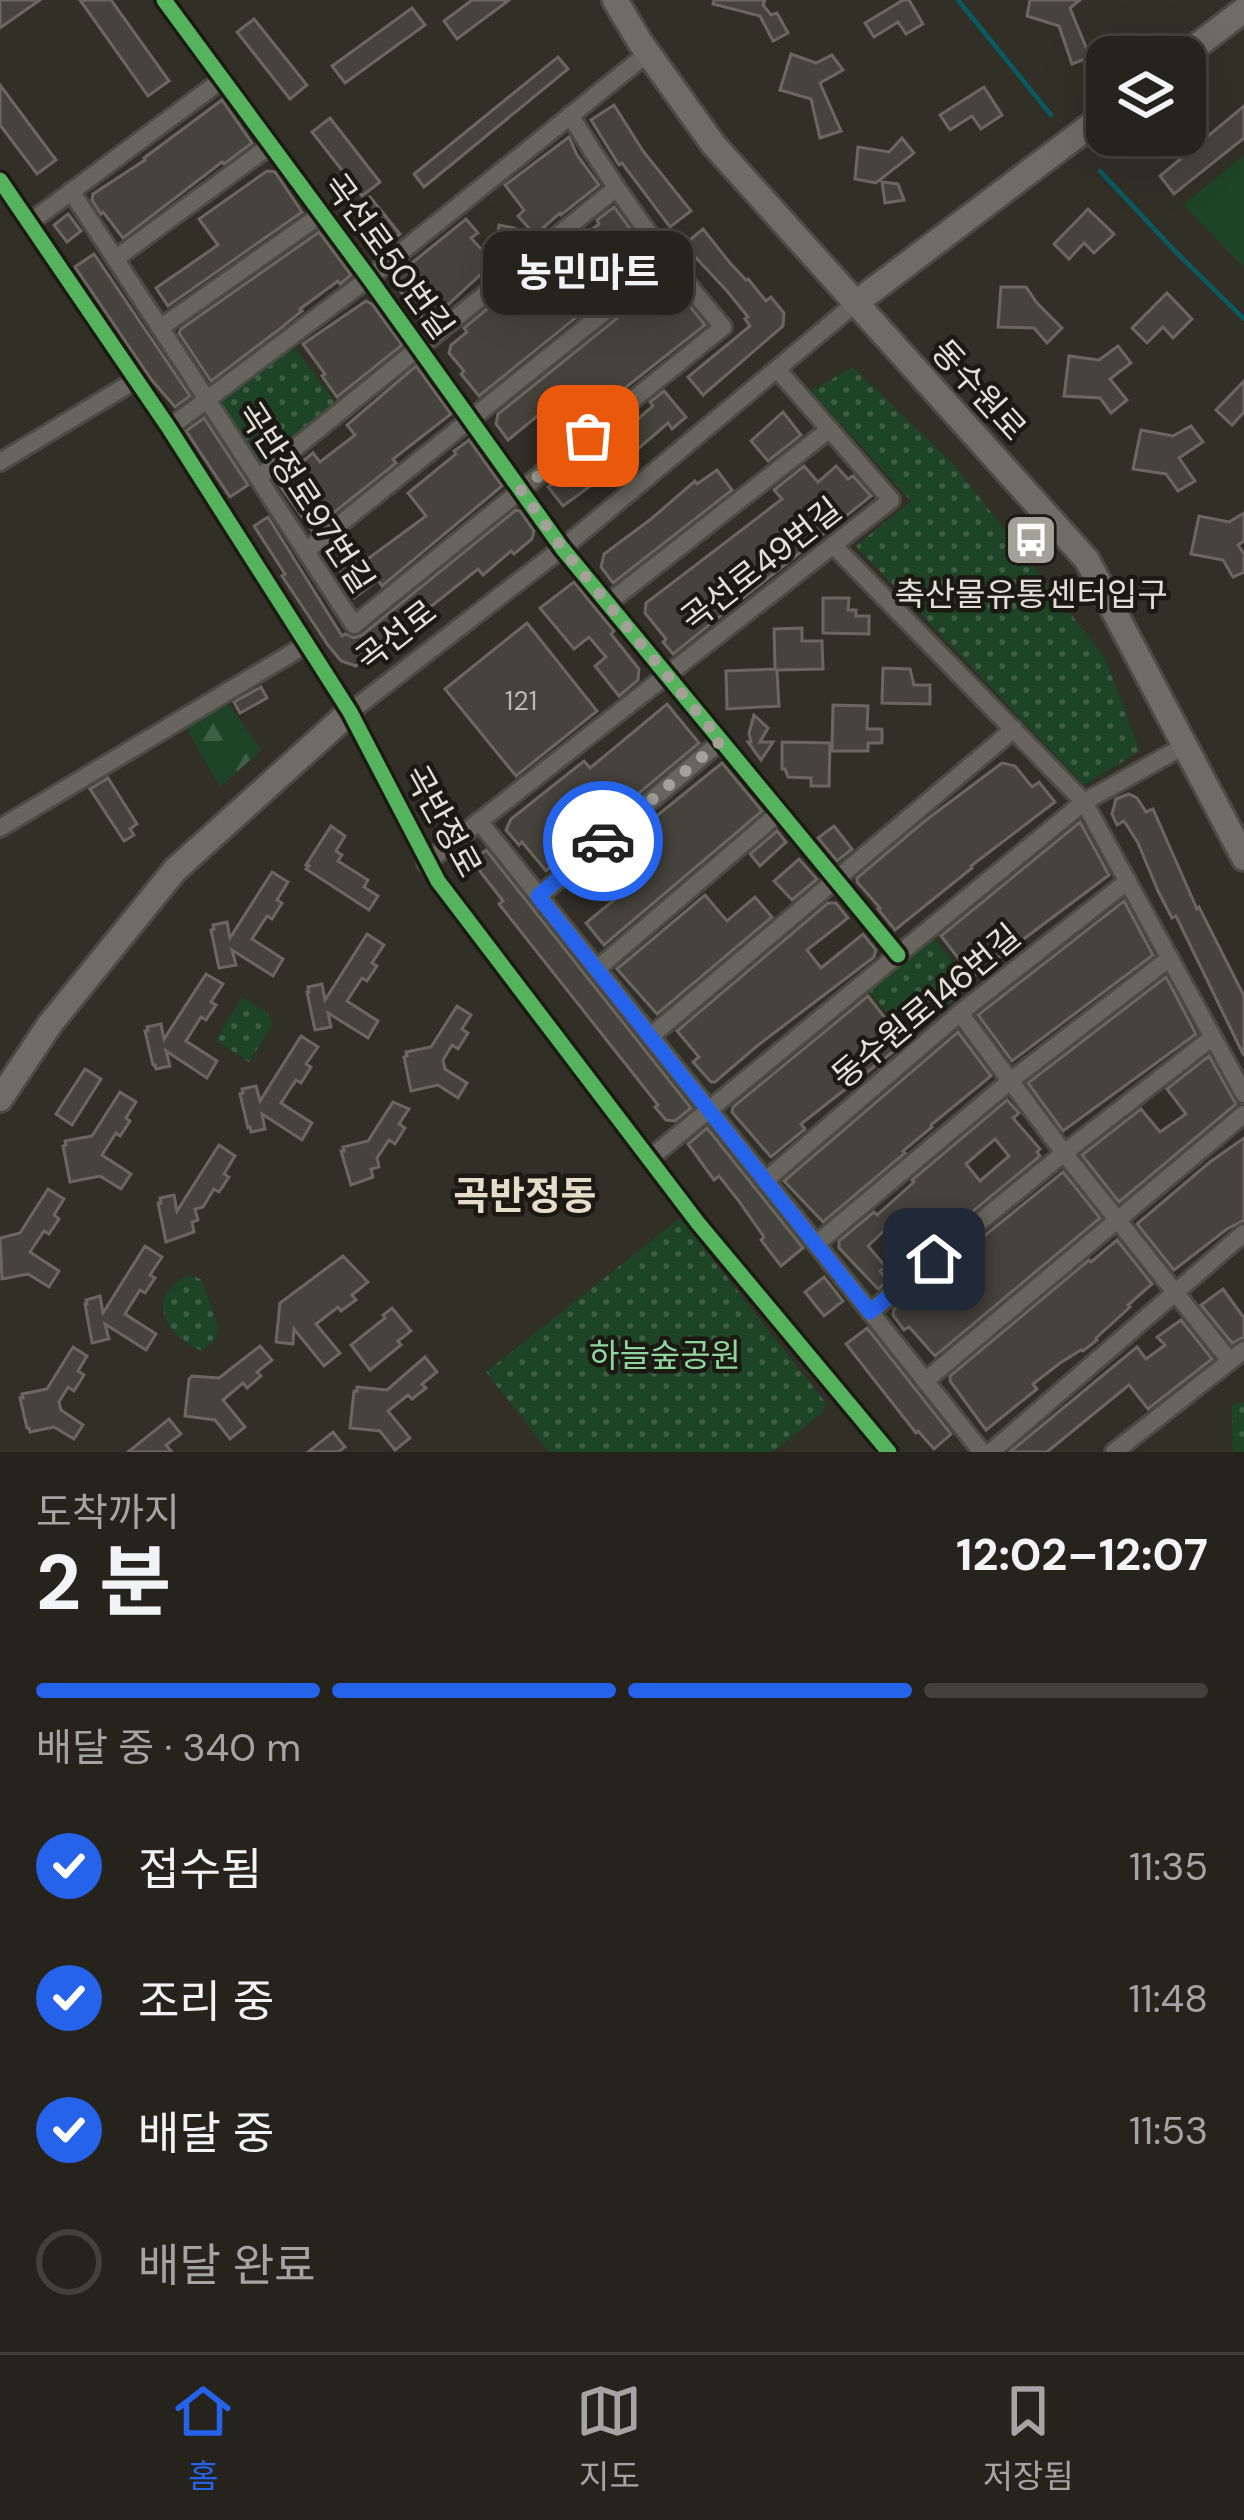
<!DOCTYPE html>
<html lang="ko">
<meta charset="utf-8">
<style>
body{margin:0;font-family:"DM Sans","Noto Sans KR",sans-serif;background:#312f29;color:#f1f3f6;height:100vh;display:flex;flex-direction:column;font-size:45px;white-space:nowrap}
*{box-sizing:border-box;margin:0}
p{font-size:39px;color:#a3a4a3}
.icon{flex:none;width:66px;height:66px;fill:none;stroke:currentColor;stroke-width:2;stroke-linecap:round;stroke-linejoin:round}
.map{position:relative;height:1452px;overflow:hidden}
.drawer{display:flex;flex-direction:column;background:#25231c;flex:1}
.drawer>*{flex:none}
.controls{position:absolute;left:1086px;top:36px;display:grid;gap:24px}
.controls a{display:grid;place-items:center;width:120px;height:120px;border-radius:24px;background:#25231c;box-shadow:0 12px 48px #0002,0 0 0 3px #42403b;font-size:60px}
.pin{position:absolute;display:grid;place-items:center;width:102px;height:102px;color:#fff;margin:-51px;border-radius:24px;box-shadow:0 6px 18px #0006}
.courier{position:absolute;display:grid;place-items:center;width:120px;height:120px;margin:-60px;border:9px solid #2563eb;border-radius:50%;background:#fff;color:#222;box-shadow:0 3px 15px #0007}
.bubble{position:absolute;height:84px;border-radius:24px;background:#25231c;box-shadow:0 12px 48px #0002,0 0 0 3px #42403b;font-size:39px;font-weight:700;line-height:84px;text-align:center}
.overview em{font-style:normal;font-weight:700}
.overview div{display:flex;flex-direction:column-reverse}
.overview{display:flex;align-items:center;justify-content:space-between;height:204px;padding:0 36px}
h1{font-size:78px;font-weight:700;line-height:90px}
.bar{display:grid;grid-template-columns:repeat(4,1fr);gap:18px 12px;align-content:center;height:144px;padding:0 36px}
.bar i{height:15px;border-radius:9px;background:#42403b}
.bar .on{background:#2563eb}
.bar p{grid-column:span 4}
ol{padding:0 36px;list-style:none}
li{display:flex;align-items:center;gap:36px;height:132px}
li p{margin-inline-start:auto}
li .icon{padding:12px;border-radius:50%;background:#2563eb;color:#fff;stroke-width:4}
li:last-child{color:#a3a4a3}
li i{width:66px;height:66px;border:6px solid #42403b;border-radius:50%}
.dock{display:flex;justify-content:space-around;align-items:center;height:168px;border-top:3px solid #42403b;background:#25231c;font-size:33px;color:#a3a4a3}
.dock a{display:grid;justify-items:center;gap:6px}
.dock .on{color:#2563eb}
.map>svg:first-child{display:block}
.green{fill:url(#green-dots)}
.forest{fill:url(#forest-firs)}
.pitch{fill:#1e4427}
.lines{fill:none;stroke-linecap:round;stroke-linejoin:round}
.stream{stroke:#0a5a62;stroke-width:4.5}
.building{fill:#46433c;stroke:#6b6760;stroke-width:3;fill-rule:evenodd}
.street-casing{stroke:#4c4b43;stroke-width:22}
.secondary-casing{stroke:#4c4b43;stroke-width:30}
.street{stroke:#67655d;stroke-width:16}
.secondary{stroke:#6f6b65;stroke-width:24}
.cycleway-casing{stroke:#1b1912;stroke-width:22}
.cycleway{stroke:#56b35d;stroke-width:15}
.done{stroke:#a4a298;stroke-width:12;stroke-dasharray:0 21.6}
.route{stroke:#2563eb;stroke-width:15}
.labels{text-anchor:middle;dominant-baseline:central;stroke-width:9;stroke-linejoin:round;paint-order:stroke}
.number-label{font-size:27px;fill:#bbb9b0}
.street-label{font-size:33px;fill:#e2e0d6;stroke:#1b1912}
.poi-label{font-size:33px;fill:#e2e0d6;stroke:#1b1912}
.park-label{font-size:33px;fill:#8fd59e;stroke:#1b1912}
.quarter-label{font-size:39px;font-weight:bold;fill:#e3dec9;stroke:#1b1912}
</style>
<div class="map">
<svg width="1244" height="1452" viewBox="0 0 1244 1452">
<defs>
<pattern id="green-dots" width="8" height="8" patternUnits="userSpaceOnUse" patternTransform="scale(3)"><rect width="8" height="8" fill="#1e4427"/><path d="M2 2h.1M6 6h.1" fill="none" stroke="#3e5f46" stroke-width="1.8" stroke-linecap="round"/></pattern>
<pattern id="forest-firs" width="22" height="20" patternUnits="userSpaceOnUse" patternTransform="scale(3)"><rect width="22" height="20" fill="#1e4427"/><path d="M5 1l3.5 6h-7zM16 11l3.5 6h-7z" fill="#3e5f46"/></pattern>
</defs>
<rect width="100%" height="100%" fill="#312f26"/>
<g class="green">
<polygon points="290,341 337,405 264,460 255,459 215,405 217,396"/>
<polygon points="853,367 954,465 1105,658 1140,751 1084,785 856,546 911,501 811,391"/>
<polygon points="934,938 972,985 907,1037 868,990"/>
<polygon points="242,997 267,1013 273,1024 249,1062 216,1040"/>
<polygon points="680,1218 826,1403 823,1412 773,1452 549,1452 486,1372"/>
<path d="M188,1275L201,1279L218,1326L216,1339L202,1351C166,1336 143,1298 188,1275Z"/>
<polygon points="1244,1402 1244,1452 1233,1452 1232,1405"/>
</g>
<polygon class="forest" points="228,703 261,750 220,787 186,728"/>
<polygon class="pitch" points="1244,155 1244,267 1183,205"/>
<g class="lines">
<g class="stream">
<polyline points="958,0 1051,115"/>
<polyline points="1100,171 1174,250 1244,319"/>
</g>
</g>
<g class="building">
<polygon points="0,0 40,0 0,28"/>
<polygon points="80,0 111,0 169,81 148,96"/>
<polygon points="472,0 509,0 457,39 444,21"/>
<polygon points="714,0 765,0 763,5 771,15 777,13 788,33 773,41 760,16 713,4"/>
<polygon points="903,0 909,0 923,24 906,34 898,22 874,37 865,23"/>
<polygon points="1030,0 1080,0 1070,8 1090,57 1072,64 1059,26 1027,16"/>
<polygon points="412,8 425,25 345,83 332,66"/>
<polygon points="254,19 307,85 290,99 237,32"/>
<polygon points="791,54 816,63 832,55 843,70 820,83 841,131 820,138 811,99 780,90"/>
<polygon points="558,57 568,69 424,187 414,174"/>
<polygon points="0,85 56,160 37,174 0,125"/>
<polygon points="984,87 1002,115 981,129 972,116 950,130 940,115"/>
<polygon points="222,100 252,143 224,164 222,162 123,238 103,212 101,214 92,200 93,194 145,160 144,158"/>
<polygon points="614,105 643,151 691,211 670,227 622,163 619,165 591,120"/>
<polygon points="1244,106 1244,138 1174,194 1160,176"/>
<polygon points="330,118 380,182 362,196 312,132"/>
<polygon points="569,137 577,155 599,185 561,215 560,213 535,235 518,216 524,210 505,185"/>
<polygon points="902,138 914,153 876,183 855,179 858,147 889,152"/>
<polygon points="267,171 275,172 302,212 168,306 156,288 218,245 199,219"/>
<polygon points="882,182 898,184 904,200 885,203"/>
<polygon points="370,197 400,234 376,253 347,216"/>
<polygon points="614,207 651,257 479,396 461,374 464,371 449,353 451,345 467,332 464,328 481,314 562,249 564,251 599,224 597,220"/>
<polygon points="1088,209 1114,234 1094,253 1084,243 1069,259 1054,244"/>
<polygon points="68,214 81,231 67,242 54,225"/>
<polygon points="466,219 478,233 471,238 492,261 499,225 514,228 509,254 504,253 427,324 397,287 397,275"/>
<polygon points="703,229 730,263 746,280 748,279 766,301 771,297 784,313 783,326 703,395 688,377 750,326 745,319 748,317 727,291 684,245"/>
<polygon points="319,232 351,275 340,284 338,281 300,309 302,311 281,328 211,381 179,333 181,329"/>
<polygon points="94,254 190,396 175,407 151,379 75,267"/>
<polygon points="667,278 705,325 560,439 541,413 508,440 496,424 498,414"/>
<polygon points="1001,287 1026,287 1037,303 1062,328 1047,343 1034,328 998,327"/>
<polygon points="1167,293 1192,319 1173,338 1163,327 1147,343 1132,328"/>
<polygon points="366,301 372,304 402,345 337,397 322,376 325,374 303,344"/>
<polygon points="1118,346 1131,363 1110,379 1127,400 1111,413 1100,398 1064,396 1069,356 1099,360"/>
<polygon points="416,366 451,414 393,459 396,463 312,530 277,482 313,453 320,462 355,435 347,425"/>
<polygon points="1244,381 1244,412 1232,425 1216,410"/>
<polygon points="664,391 686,417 672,429 668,423 618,466 563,506 548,487 621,427 624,431 653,406 650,402"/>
<polygon points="783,412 801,435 768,461 751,441"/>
<polygon points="204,418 248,485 230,497 186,431"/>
<polygon points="1191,426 1203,442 1179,458 1195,481 1178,491 1166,474 1133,469 1141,430 1173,436"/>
<polygon points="469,440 502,486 382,586 378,580 354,598 342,582 346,579 326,554 347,538 365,561 426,516 408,493 456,454 454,451"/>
<polygon points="804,466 818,482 836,466 848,479 853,476 871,496 673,654 663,642 666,639 645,613 646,603 782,499 774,490"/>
<polygon points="717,470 732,490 613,583 601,567 604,554 651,519 695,481 697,484"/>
<polygon points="516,510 520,511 534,531 532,539 514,554 511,551 483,575 478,569 356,666 341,661 328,645 282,576 285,574 254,526 268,517 342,636 345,634 354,638 362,635"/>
<polygon points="1244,513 1244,541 1238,545 1244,554 1244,572 1233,577 1223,560 1191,554 1199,516 1229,522"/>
<polygon points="574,582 614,631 611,634 639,669 638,680 619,696 595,666 606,657 589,637 574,649 540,608"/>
<polygon points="823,598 849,598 848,610 856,610 856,616 869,616 869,634 823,633"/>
<polygon points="527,623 597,711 516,776 445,689"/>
<polygon points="802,628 802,641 822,641 823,669 777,670 779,706 727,709 726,671 775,669 774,629"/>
<polygon points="883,668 910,669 914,685 930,685 930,704 882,703"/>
<polygon points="261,687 267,698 240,713 234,702"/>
<polygon points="667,704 699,743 546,871 522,842 519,845 506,830 511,819 584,761 590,768"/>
<polygon points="833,705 868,706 867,729 882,729 882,743 868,743 868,751 832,751"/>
<polygon points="754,715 768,728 760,742 773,742 761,760 748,742 751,742 749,733"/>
<polygon points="782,742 830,743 829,786 811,786 811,778 788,777 785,769 782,769"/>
<polygon points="722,763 762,811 604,945 586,923 620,895 596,865"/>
<polygon points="1002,763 1015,766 1032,787 1039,782 1055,802 971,866 972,868 895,930 878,909 880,908 857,882 857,878 926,820"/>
<polygon points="108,778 137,824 130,829 134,835 124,841 90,789"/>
<polygon points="1129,794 1137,798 1146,812 1153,809 1197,909 1199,907 1244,996 1244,1056 1176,916 1172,918 1158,891 1138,843 1124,821 1117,825 1112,814 1116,799"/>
<polygon points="1080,822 1109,875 973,977 941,936"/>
<polygon points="331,826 345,836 336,851 342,855 338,861 368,880 364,887 378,896 369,910 306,869 309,866 306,865"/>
<polygon points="834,826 852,849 837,861 818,838"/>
<polygon points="777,831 786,842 760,866 750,854"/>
<polygon points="486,850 691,1108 675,1121 666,1120 655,1107 658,1105 499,904 503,901 472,861"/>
<polygon points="799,859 817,879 792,900 774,881"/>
<polygon points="272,872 288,882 277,900 282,903 272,919 267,916 252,939 283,959 273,976 232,950 236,965 219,968 211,930 214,929 213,925 227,922 230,938"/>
<polygon points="705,895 727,921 755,897 772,917 657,1014 617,969"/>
<polygon points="1124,901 1153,955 1012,1061 978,1015"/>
<polygon points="828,903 836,903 848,918 807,950 821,968 863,934 876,950 874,957 757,1046 715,1082 711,1082 693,1062 699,1057 677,1031"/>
<polygon points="367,934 384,945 372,963 377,966 367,981 362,978 347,1001 378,1021 368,1038 328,1013 331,1027 315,1030 307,992 309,992 308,987 322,984 325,1000"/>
<polygon points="206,974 223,984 211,1002 216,1005 206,1020 201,1017 186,1041 217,1061 207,1078 166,1051 170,1066 156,1069 155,1065 153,1065 145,1031 148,1031 147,1027 161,1024 164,1039"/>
<polygon points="1166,977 1196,1034 1063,1131 1028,1083"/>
<polygon points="868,996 888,1022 892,1019 908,1040 801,1124 805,1129 771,1157 732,1112 733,1107"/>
<polygon points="457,1006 471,1015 462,1029 468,1033 458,1049 452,1045 443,1060 445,1069 467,1083 458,1098 438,1085 411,1091 404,1057 407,1056 406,1052 431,1047"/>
<polygon points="958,1032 991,1076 931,1125 932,1127 903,1151 905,1153 823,1222 784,1181"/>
<polygon points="301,1036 318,1047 306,1064 311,1067 301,1083 296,1080 281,1103 312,1123 302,1140 262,1114 265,1129 251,1132 250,1127 248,1128 240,1094 243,1093 242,1089 256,1086 260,1101"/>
<polygon points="1209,1056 1236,1104 1119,1202 1082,1155 1141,1109 1160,1132 1186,1114 1167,1089"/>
<polygon points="85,1069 101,1079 72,1125 56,1114"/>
<polygon points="120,1092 136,1102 126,1118 130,1121 120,1136 116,1133 102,1155 131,1174 121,1189 100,1176 70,1182 63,1146 66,1145 65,1141 92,1136"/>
<path d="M1007,1100L1019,1113L1013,1118L1040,1149L1037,1152L1040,1156L916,1258L888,1227L868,1246L886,1267L880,1271L888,1281L878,1289L839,1248V1241L874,1212L877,1215L914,1182L912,1180ZM995,1139L1009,1156L980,1181L966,1164Z"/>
<polygon points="393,1102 409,1109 399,1124 405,1128 395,1144 389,1140 377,1158 379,1167 371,1169 373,1177 351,1185 341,1151 344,1151 343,1147 368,1141"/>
<polygon points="707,1128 803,1248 781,1266 761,1240 764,1237 738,1200 719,1176 714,1180 688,1144"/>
<polygon points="1244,1138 1244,1220 1227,1229 1174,1270 1137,1224 1210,1162"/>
<polygon points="219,1145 235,1156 224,1174 229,1177 219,1192 214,1189 203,1207 195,1209 198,1220 192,1222 194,1232 166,1242 158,1203 161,1203 160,1198 174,1195 177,1211"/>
<polygon points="1063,1172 1100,1218 935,1356 909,1327 904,1330 893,1315 894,1309"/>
<polygon points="48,1189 64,1199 54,1215 59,1219 49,1234 44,1231 30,1252 59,1271 49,1287 28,1274 2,1279 0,1238 20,1233"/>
<polygon points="1117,1240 1152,1284 1128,1305 1130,1307 1096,1338 1097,1340 1083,1351 1081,1350 1060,1363 1033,1384 1037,1389 986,1430 950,1381 950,1376 1089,1260 1091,1262"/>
<polygon points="145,1246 162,1257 150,1275 155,1278 145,1293 140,1290 125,1314 156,1334 146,1350 105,1324 109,1339 92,1343 85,1304 87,1304 86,1300 100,1296 103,1313"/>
<polygon points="343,1256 368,1282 352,1295 356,1300 341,1311 338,1307 316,1324 340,1353 324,1366 294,1329 293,1344 276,1342 280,1303"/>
<polygon points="824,1277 843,1301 824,1316 805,1292"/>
<polygon points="1223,1289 1244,1318 1244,1337 1232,1343 1201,1305"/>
<polygon points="392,1308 411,1331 398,1341 401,1345 370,1370 351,1345 385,1318 383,1315"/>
<polygon points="1181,1320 1212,1359 1148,1409 1129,1385 1047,1452 1010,1452 1137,1347 1146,1359 1165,1345 1157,1337"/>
<polygon points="867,1328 951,1434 934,1449 918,1431 916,1433 846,1344"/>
<polygon points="260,1346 272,1360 257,1372 261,1376 247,1388 243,1383 223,1400 245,1427 230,1439 215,1420 185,1416 189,1379 192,1376 219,1378"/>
<polygon points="73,1347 87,1356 78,1371 84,1375 74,1391 68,1387 59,1402 61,1410 83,1425 74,1439 54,1427 30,1432 29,1428 27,1428 20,1398 23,1398 22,1394 47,1389"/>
<polygon points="425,1357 437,1372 422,1384 426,1388 412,1399 408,1395 388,1411 410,1438 395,1450 380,1431 350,1428 354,1391 357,1391 357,1387 387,1390"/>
<polygon points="169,1419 181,1434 166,1445 172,1452 128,1452"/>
<polygon points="333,1432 345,1447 338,1452 308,1452"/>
</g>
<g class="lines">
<g class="street-casing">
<g id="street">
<polyline points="164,0 369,278 562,548 898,955"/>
<polyline points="0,180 169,428 350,712 438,881 698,1223 889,1452"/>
<path d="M71,191L354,625L723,327C664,258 617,193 570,115"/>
<polyline points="29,223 223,79"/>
<polyline points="115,259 271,145"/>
<polyline points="160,328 322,214"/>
<polyline points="169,428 369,278 648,53"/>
<polyline points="0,462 136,380"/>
<polyline points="258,478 615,189"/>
<polyline points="833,545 1084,802 1244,1094"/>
<polyline points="306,551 667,262"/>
<polyline points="608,603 830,429"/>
<polyline points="350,712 570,542 857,302"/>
<polyline points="479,821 982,1452"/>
<polyline points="0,828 307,644"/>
<polyline points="426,863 891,500 777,369"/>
<polyline points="539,896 721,741"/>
<polyline points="597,969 780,812"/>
<polyline points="960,1013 1064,1153 1230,1361"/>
<polyline points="651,1036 1014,729"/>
<polyline points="649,1159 1084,802 1184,746"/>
<polyline points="766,1180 960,1013 1128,881"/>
<polyline points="816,1244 1010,1081 1170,958"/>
<polyline points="870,1312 1064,1153 1213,1037"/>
<polyline points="925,1381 1244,1114"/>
<polyline points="991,1452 1244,1233"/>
<polyline points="1114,1452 1244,1350"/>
</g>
</g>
<g class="secondary-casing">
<g id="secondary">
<polyline points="615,0 640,42 713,144 1087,560 1244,858"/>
<polyline points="1182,57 1244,10"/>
<polyline points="857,302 1107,113"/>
<polyline points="0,1099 50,1024 175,870 350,712"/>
</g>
</g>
<use href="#street" class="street"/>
<use href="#secondary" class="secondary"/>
<g class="cycleway-casing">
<g id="cycleway">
<polyline points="164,0 369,278 562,548 898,955"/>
<polyline points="0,180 169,428 350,712 438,881 698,1223 889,1452"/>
</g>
</g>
<use href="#cycleway" class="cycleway"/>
</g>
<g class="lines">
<polyline class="done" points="588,436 521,490 562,548 721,741 603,841"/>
<polyline class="route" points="603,841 538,896 870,1312 934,1259"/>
</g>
<defs>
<g id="bus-square" transform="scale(2.7)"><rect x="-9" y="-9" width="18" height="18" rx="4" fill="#a4a298" stroke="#1b1912"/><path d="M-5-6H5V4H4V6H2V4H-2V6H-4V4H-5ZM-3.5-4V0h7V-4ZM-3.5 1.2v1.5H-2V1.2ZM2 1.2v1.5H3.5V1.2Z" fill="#fff"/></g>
</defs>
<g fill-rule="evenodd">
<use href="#bus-square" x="1031" y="540"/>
</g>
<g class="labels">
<g class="number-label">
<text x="521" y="700">121</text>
</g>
<g class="street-label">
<text transform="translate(389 256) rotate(54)">곡선로50번길</text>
<text transform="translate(979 390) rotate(48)">동수원로</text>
<text transform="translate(306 497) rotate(57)">곡반정로97번길</text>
<text transform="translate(761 564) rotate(-38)">곡선로49번길</text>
<text transform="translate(396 635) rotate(-38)">곡선로</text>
<text transform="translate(443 821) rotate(61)">곡반정로</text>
<text transform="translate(926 1006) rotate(-40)">동수원로146번길</text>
</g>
<g class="poi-label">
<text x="1031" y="594">축산물유통센터입구</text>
</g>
<g class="park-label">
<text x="665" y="1355">하늘숲공원</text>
</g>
<g class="quarter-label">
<text x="525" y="1195">곡반정동</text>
</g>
</g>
</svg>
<div class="controls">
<a><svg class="icon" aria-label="layers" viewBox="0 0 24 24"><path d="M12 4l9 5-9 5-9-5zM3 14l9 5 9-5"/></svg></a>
</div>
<div class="pin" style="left:588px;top:436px;background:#ea580c"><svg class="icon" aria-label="bag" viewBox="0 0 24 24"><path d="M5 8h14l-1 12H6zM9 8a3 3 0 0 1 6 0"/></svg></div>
<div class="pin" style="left:934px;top:1259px;background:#1f2937"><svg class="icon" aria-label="home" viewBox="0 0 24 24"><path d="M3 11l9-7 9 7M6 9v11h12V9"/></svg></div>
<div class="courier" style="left:603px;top:841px"><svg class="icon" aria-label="car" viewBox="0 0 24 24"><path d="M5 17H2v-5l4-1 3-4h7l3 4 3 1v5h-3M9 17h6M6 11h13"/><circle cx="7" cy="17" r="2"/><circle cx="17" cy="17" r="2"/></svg></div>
<div class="bubble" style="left:483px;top:231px;width:210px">농민마트</div>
</div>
<section class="drawer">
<div class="overview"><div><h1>2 분</h1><p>도착까지</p></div><em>12:02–12:07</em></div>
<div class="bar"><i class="on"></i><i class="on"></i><i class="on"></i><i></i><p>배달 중 · 340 m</p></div>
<ol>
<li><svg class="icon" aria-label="check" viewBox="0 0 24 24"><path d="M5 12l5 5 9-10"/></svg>접수됨<p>11:35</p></li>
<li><svg class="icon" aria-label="check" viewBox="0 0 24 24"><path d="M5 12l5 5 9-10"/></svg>조리 중<p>11:48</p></li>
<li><svg class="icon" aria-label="check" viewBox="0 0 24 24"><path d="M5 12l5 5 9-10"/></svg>배달 중<p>11:53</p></li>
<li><i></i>배달 완료</li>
</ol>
</section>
<nav class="dock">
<a class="on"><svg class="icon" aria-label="home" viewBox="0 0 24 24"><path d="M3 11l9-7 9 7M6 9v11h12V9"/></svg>홈</a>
<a><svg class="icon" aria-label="map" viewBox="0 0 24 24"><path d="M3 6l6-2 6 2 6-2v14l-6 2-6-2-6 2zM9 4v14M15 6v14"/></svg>지도</a>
<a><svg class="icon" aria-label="saved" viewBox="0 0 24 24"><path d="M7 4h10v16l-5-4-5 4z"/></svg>저장됨</a>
</nav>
